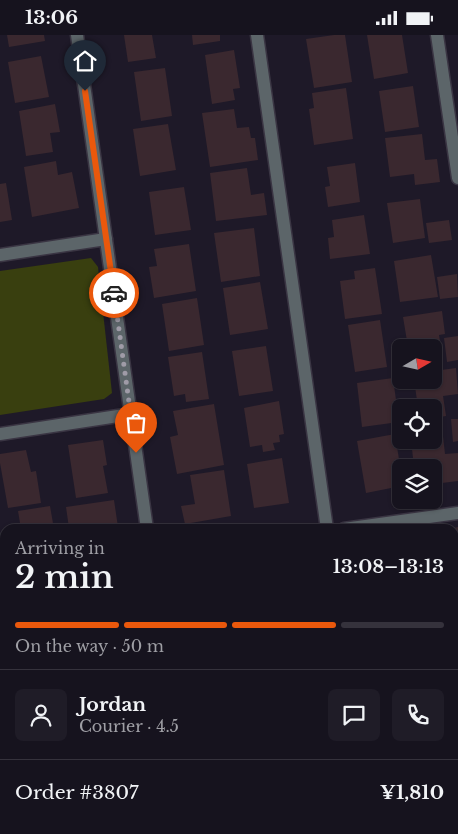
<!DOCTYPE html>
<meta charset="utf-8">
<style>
body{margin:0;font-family:"Libre Baskerville",serif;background:#1f1c27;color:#f1f3f6;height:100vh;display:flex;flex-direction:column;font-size:19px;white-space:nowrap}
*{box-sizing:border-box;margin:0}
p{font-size:16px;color:#9e9ea4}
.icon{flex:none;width:28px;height:28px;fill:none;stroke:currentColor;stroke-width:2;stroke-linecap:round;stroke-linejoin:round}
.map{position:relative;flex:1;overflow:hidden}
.sheet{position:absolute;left:0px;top:489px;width:459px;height:311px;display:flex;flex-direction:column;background:#16131e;border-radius:15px 15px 0 0;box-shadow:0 1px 4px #0004,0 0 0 1px #35323c}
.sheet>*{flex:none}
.needle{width:32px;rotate:81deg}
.buttons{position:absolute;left:392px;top:304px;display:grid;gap:10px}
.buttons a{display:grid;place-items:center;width:50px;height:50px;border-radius:8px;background:#16131e;box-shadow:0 1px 4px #0004,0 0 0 1px #35323c;font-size:25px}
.pin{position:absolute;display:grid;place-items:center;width:42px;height:42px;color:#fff;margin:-51px -21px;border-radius:50% 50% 50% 0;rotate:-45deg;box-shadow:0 0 5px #0007}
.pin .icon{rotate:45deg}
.courier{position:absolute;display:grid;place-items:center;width:50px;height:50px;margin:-25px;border:4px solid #ea580c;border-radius:50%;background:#fff;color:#222;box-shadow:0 1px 6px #0007}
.head em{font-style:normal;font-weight:600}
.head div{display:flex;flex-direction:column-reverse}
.head{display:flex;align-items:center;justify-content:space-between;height:85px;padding:0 15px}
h1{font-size:32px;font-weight:600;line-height:38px}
.bar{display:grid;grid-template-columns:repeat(4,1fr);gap:8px 5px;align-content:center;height:60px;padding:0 15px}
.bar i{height:6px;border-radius:4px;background:#35323c}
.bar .selected{background:#ea580c}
.bar p{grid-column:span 4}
.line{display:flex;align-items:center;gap:12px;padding:0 15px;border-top:1px solid #35323c}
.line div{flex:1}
.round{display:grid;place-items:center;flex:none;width:52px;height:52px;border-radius:8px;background:#1f1c27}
.status{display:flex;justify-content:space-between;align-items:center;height:35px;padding:0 25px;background:#16131e;direction:ltr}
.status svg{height:14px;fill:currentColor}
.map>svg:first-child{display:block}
.green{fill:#393f0f}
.building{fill:#3a282f}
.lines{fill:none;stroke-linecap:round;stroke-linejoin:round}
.minor-casing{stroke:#3a3543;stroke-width:15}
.minor{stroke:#5c6569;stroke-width:12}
.done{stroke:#9f9ba7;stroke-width:5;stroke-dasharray:0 9}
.route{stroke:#ea580c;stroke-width:6}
</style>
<div class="status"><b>13:06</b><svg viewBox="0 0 49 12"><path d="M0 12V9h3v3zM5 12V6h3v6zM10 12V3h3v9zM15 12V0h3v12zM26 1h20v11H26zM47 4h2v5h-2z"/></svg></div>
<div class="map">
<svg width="458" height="799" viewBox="0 0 458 799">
<rect width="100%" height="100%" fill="#1e1928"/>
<polygon class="green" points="91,223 98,232 112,358 104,364 0,380 0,236"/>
<g class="building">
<polygon points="7,0 44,0 45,6 9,12"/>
<polygon points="124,0 152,0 156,23 128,27"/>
<polygon points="192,0 220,0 220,6 193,10"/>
<polygon points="334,0 345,0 352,47 314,53 306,4"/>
<polygon points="367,0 402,0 408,38 374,44"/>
<polygon points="234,15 240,53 233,54 235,65 212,69 205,20"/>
<polygon points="41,21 49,62 15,68 8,27"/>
<polygon points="165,33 172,81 141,86 134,37"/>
<polygon points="413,51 419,92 385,97 379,56"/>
<polygon points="346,53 353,104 314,110 309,74 314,73 312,58"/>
<polygon points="55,69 60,97 50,98 53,117 26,121 19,76"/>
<polygon points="234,74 237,93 249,92 251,103 255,103 258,125 210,132 202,78"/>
<polygon points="168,89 176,135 140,141 133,94"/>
<polygon points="422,99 425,125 437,124 440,147 415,150 414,139 390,142 385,103"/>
<polygon points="56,126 58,140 72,137 79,173 32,182 24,132"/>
<polygon points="355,128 360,167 328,172 325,152 330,151 327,132"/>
<polygon points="247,133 251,160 264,158 267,180 216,186 210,138"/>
<polygon points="6,148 12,185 0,187 0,149"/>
<polygon points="184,152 191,195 155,200 149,157"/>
<polygon points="420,164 425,203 393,208 387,168"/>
<polygon points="364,180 370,219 330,224 328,203 334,202 332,185"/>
<polygon points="449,185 452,205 429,208 426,188"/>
<polygon points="254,193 260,241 221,247 214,198"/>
<polygon points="189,209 196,256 154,263 149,232 157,231 154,214"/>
<polygon points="431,220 438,262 400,267 394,226"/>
<polygon points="375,233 382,279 345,284 340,246 355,244 354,236"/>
<polygon points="457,239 458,262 440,264 437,242"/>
<polygon points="260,247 268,294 230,300 223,253"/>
<polygon points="197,263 204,310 169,316 162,269"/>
<polygon points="442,276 445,299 439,300 442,318 434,319 434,312 408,312 403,282"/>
<polygon points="380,285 387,332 355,337 348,290"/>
<polygon points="458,301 458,325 447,327 444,303"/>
<polygon points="266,311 273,356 239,361 232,316"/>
<polygon points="202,317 209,364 186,367 185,359 174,361 168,322"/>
<polygon points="456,333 458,359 443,361 446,381 434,383 434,372 418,372 414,345 434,345 434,336"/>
<polygon points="393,343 399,387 362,392 357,348"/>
<polygon points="279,366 284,399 279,400 280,407 273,408 275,415 263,417 262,410 250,412 244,373"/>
<polygon points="214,369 224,430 177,439 170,402 178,400 173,376"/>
<polygon points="451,384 458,384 458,406 453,407"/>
<polygon points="395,399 401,437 401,451 366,458 357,406"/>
<polygon points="443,401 445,419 458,418 458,446 434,449 434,432 414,432 411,405 434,405 434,402"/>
<polygon points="103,405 107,430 103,431 108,458 76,463 68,410"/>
<polygon points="26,415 31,437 36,436 41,468 8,473 0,428 0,419"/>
<polygon points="282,423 289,468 254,473 247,429"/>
<polygon points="224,435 231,481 185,489 181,471 195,469 190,440"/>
<polygon points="114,465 118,492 130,490 130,494 77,494 77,492 69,493 66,472"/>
<polygon points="50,471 54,494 21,494 18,476"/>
<polygon points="458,492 458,543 454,544 454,493"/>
<polygon points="458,550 458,587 454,588 454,551"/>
<polygon points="458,646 458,690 454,691 454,647"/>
<polygon points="455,699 456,709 458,709 458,738 457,738 458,749 454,750 454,700"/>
<polygon points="56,795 86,795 86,796 69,799 57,799"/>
<polygon points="123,795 160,795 160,797 146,799 124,799"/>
</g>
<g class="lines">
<g class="minor-casing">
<g id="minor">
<polyline points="77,0 147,494"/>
<polyline points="257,0 327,494"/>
<polyline points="437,0 458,143"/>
<polyline points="0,220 106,204"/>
<polyline points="0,399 131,379"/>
<polyline points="344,494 458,478"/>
<polyline points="454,626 458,626"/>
<polyline points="0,722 5,758"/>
<polyline points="454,775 458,775"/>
<polyline points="10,795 11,799"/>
<polyline points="189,795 190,799"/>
<polyline points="293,799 320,795"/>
</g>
</g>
<use href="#minor" class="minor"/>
</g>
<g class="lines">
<polyline class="done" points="114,258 136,418"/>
<polyline class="route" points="85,56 114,258"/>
</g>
</svg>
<div class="buttons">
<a><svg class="needle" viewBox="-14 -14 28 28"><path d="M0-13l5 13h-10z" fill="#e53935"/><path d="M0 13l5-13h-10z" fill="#9e9ea4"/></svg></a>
<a><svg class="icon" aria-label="locate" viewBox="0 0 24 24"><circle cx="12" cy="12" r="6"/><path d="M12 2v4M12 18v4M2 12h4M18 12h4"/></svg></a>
<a><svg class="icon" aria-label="layers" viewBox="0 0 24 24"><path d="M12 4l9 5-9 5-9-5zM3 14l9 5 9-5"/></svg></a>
</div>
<div class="pin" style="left:136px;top:418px;background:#ea580c"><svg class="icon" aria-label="bag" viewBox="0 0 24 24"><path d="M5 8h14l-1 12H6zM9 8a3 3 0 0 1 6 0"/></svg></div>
<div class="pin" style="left:85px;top:56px;background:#1f2937"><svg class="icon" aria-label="home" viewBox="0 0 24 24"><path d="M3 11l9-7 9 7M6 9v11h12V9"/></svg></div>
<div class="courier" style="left:114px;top:258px"><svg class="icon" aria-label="car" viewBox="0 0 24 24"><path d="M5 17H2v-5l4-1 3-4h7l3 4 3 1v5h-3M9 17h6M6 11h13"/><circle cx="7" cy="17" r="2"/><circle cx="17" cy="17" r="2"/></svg></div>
<section class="sheet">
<div class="head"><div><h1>2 min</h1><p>Arriving in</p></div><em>13:08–13:13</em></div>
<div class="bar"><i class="selected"></i><i class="selected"></i><i class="selected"></i><i></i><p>On the way · 50 m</p></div>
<div class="line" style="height:90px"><a class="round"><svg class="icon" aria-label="person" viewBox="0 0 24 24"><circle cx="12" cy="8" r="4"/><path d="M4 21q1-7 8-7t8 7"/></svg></a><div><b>Jordan</b><p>Courier · 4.5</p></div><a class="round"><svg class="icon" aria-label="chat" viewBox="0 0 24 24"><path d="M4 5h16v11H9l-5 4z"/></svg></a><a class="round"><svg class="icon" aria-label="phone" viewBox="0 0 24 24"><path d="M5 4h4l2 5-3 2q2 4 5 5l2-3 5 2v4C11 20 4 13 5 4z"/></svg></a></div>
<div class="line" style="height:65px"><div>Order #3807</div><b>¥1,810</b></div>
</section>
</div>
